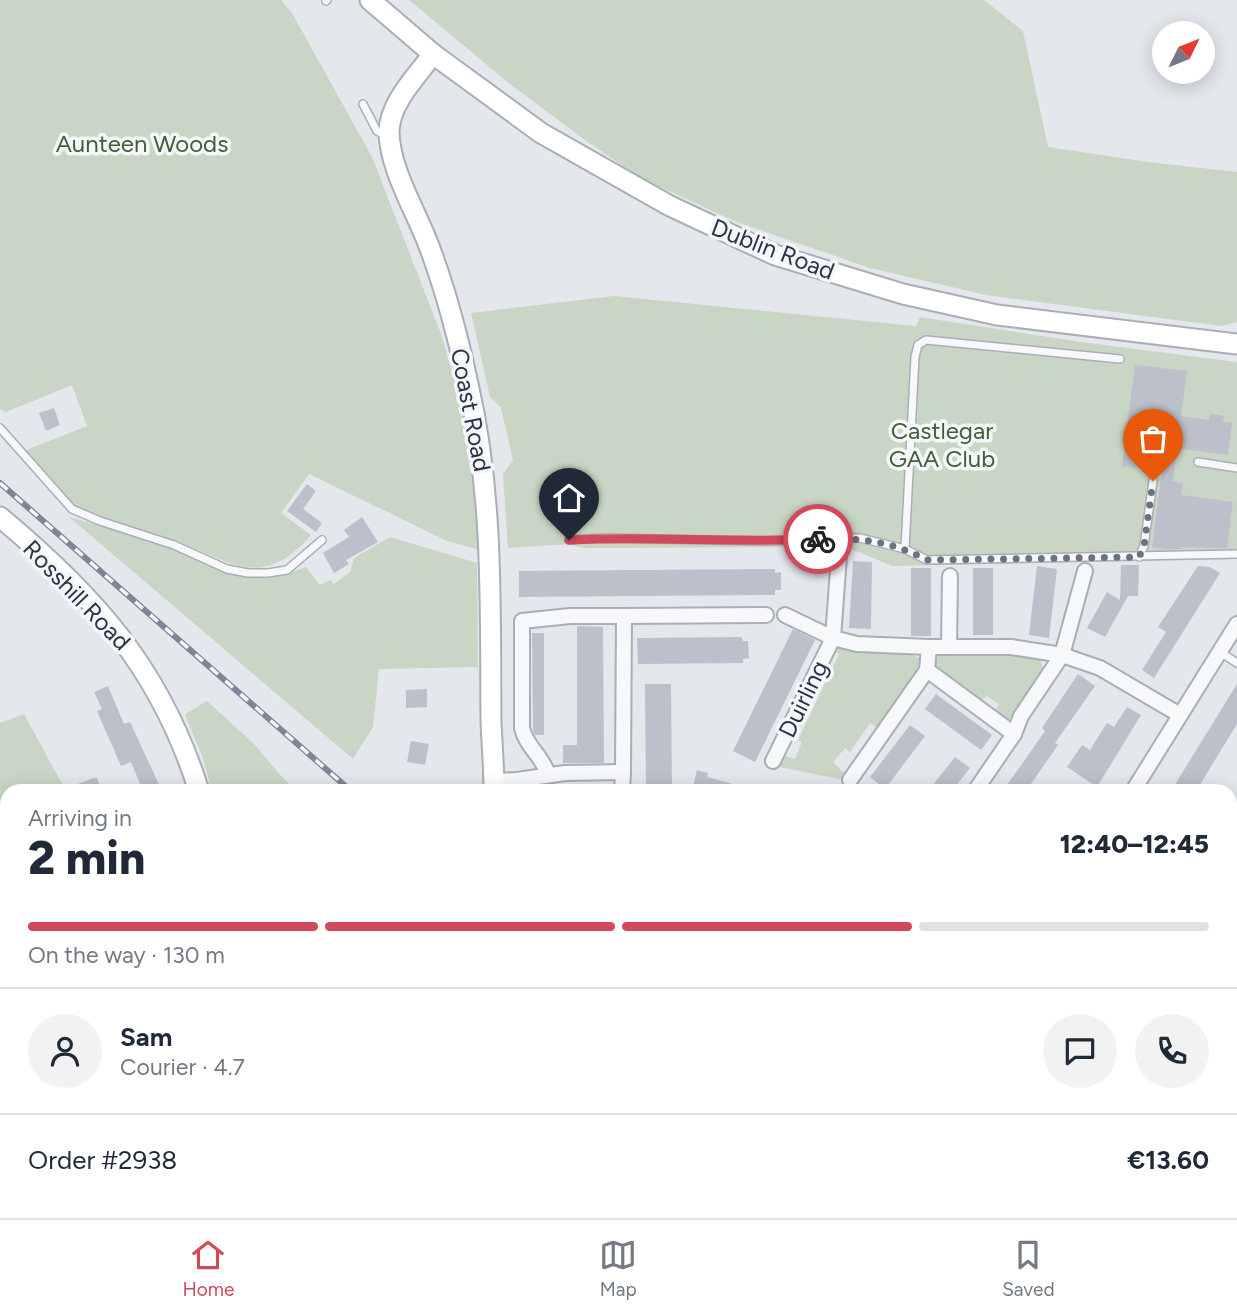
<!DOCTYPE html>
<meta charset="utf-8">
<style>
body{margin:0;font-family:Figtree,sans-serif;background:#f2f2f3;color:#1f2937;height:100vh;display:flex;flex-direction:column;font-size:26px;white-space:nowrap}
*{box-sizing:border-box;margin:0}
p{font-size:23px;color:#747a83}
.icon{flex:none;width:38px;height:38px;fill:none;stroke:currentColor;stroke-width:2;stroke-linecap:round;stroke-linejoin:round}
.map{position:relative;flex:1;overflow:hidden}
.side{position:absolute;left:0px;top:784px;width:1237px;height:434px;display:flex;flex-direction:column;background:#fff;border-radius:21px 21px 0 0;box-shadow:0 4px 18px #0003}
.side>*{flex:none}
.needle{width:46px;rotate:47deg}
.fabs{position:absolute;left:1152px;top:21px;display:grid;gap:14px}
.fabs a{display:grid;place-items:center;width:63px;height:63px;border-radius:50%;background:#fff;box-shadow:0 4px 18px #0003;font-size:35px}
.pin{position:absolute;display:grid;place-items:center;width:60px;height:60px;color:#fff;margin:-72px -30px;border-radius:50% 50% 50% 0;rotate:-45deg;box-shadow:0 0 7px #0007}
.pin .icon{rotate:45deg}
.courier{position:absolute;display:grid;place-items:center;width:70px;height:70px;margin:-35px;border:5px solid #d1495b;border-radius:50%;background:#fff;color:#222;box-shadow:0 2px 9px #0007}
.summary em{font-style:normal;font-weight:800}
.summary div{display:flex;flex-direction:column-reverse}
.summary{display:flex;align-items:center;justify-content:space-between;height:119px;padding:0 28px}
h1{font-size:46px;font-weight:800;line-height:52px}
.bar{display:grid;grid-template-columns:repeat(4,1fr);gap:10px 7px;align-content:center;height:84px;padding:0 28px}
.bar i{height:9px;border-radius:5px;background:#e0e1e3}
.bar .on{background:#d1495b}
.bar p{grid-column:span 4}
.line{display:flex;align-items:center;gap:18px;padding:0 28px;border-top:2px solid #e0e1e3}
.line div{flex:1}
.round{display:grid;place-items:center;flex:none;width:74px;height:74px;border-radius:37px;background:#f2f2f3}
.dock{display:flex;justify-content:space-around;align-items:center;height:98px;border-top:2px solid #e0e1e3;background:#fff;font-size:19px;color:#747a83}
.dock a{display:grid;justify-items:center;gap:4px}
.dock .on{color:#d1495b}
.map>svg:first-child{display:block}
.green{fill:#c9d6c5}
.building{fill:#bbc0ca}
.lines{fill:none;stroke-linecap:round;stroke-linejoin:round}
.lane-casing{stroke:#a9aeb7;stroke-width:10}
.street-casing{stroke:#a9aeb7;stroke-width:18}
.secondary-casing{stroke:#a9aeb7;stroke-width:23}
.lane{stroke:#f7f8fa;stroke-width:7}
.street{stroke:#f7f8fa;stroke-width:14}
.secondary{stroke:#fff;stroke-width:19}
.rail-casing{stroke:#7d8696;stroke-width:6}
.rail{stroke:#f4f6f9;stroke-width:3.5;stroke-dasharray:10;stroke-linecap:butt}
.done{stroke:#6c737f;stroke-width:7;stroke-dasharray:0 12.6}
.route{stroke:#d1495b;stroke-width:9}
.labels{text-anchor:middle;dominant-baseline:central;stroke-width:7;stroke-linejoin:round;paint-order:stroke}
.park-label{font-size:24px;fill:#3f6138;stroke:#f4f6f9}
.street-label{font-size:24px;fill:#2b3445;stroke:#f4f6f9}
</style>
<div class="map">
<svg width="1237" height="1218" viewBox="0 0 1237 1218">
<rect width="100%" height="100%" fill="#e4e7ec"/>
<g class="green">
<path d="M0,0H281L292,13L372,157L441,334L467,424L480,550L447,541L309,474L281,513L311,535C260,594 229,559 171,539C143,529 110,527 84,513C60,500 42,471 24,451L87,426L72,385L6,412L0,409Z"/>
<polygon points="409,0 984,0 1023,31 1048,147 1148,162 1237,172 1237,322 1221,326 986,295 870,268 734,221 641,178 585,140 510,84"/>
<polygon points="614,296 916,326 920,317 1081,342 1237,362 1237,559 892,566 859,552 842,547 584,548 568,544 508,548 503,474 513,460 501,408 490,397 471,313"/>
<polygon points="69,517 166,544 246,576 269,577 290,573 306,567 320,585 330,580 334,584 350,572 354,558 390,537 477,563 478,667 379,669 373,727 353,759"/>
<polygon points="834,645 857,650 913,655 919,658 920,672 878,728 870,723 850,752 845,748 833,762 846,775 845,780 774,766 780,754 795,759 802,742 798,740 839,654 830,649"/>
<path d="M970,652L1040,658L1044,671L1013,718C1004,721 1001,717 994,713L999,704L987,696L979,701L935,668L934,660L941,654Z"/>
<polygon points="207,701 253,743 283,778 297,791 212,791 203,759 185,714"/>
<polygon points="24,714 66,791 7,791 7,1211 322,1211 313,1218 0,1218 0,723"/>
</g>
<g class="building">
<polygon points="1135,365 1187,371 1181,416 1209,420 1210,414 1224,416 1223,422 1232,423 1228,455 1177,448 1173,481 1183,483 1181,495 1233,502 1227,548 1178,547 1181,549 1166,549 1152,547 1162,471 1122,466"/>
<polygon points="54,408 60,425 46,431 39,413"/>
<polygon points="307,484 316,491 303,509 322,523 316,532 287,511"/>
<polygon points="362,517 378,542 346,560 349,564 334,573 323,553 349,537 344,530"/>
<polygon points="853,561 872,562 871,629 849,628"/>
<polygon points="1121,565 1139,565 1138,596 1128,596 1105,637 1087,628 1107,592 1120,600"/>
<polygon points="1037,566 1057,569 1049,638 1029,635"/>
<polygon points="1198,566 1210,567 1220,573 1154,678 1142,670 1166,632 1158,627"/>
<rect x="911" y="568" width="20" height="68"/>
<rect x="973" y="568" width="20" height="67"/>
<polygon points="775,569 775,573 781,572 781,590 775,590 775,595 519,597 519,571"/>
<polygon points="577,626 603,627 604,763 563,763 563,745 577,745"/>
<polygon points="793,629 815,640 755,762 733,751"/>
<polygon points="532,633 544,633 544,735 535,735 533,730"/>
<polygon points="742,637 743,641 748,641 749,658 743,659 743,663 638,664 637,638"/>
<polygon points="1078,674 1095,686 1055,743 1058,745 1026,791 1003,791 1045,731 1042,728"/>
<polygon points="645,684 671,684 672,791 646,791"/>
<polygon points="1237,684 1237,724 1196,791 1171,791"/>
<polygon points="108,686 124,724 130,722 162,791 143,791 131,762 121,766 97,711 102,709 94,692"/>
<polygon points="427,689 427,707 406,708 406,690"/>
<polygon points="936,694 992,735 981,750 925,709"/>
<polygon points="1127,707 1141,715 1097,787 1067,767 1082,745 1090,750 1107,723 1114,727"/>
<polygon points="910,725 925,736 885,789 870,777"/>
<polygon points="411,741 429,744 425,765 407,762"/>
<polygon points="955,757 970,768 952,791 928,791"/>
<polygon points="697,770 708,773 707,777 748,788 748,791 692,791"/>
<polygon points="93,778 97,778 102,791 60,791"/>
</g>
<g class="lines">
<g class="lane-casing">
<g id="lane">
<polyline points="326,1 327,0"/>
<polyline points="363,104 377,131 386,136"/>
<polyline points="1120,359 926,340 918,345 915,357 905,549 927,560 1237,554"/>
<polyline points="0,428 72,509 100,521 174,545 227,569 248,573 268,573 287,570 322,540"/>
<polyline points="1198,462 1237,468"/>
<polyline points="569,540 604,538 764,541 860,538 905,549"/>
<polyline points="1139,557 1144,546 1153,481"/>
<polyline points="1220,652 1237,663"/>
<polyline points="320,1218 329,1211"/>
</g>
</g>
<g class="street-casing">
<g id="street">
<polyline points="785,615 833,638 857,644 929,647 1011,647 1062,655 1100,668 1180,715"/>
<polyline points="624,616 766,615"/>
<polyline points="949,646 950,576"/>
<polyline points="927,670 1014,734"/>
<polyline points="773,761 833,638 839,556"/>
<path d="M548,775C543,756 526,747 522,728V621L570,616H624L623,772"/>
<polyline points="850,780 927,670 929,647"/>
<polyline points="494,781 517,780 565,773 623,772 622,791"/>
<polyline points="975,791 1014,734 1021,716 1062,655 1085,571"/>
<polyline points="1133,791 1237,624"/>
<polyline points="1230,886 1237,872"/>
<polyline points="1230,950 1237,953"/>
<polyline points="1230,1081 1237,1084"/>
<polyline points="767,1211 770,1218"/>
<polyline points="1131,1211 1145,1218"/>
<polyline points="851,1218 856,1211"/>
</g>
</g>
<g class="secondary-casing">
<g id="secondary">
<polyline points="370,0 433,54 541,133 670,206 775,255 903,294 997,315 1237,344"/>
<path d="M433,54C417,76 390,102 389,131C389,168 416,211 429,246C446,291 458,337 468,384C494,498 490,606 491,722C492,745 494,768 494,791"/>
<path d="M0,517C96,597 161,670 199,791"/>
<polyline points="469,1211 482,1218"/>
<polyline points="535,1211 537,1218"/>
</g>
</g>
<use href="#lane" class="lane"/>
<use href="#street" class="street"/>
<use href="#secondary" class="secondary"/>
<g class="rail-casing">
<g id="rail">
<polyline points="0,483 351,791"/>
<polyline points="826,1211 833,1218"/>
</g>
</g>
<use href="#rail" class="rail"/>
</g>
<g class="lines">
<path class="done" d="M818,539C861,538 888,540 927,560L1139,557L1144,546L1153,481"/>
<path class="route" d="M569,540C652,536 735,543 818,539"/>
</g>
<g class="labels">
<g class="park-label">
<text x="142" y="143">Aunteen Woods</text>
<text x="942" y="430">Castlegar<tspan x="942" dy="28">GAA Club</tspan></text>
</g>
<g class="street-label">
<text transform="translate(773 249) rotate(21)">Dublin Road</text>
<text transform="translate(471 410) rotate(79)">Coast Road</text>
<text transform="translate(77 595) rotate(46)">Rosshill Road</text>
<text transform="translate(803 699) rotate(-64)">Duirling</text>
</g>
</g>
</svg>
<div class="fabs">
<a><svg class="needle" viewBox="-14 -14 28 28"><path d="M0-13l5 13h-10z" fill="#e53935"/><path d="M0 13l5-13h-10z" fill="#747a83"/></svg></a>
</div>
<div class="pin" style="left:1153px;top:481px;background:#ea580c"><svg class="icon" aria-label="bag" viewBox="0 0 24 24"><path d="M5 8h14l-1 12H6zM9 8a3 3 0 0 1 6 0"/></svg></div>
<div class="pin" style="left:569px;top:540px;background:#1f2937"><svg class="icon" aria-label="home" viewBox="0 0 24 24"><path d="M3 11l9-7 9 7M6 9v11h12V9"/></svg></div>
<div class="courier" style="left:818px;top:539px"><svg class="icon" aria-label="bike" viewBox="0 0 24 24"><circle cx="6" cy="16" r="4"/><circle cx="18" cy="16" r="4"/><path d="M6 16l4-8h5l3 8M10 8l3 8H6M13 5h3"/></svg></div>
<section class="side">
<div class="summary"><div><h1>2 min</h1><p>Arriving in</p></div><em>12:40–12:45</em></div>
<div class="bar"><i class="on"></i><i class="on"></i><i class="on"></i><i></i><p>On the way · 130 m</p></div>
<div class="line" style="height:126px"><a class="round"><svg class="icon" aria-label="person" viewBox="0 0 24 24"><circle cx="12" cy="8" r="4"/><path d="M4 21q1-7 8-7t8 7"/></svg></a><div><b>Sam</b><p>Courier · 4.7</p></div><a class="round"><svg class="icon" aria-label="chat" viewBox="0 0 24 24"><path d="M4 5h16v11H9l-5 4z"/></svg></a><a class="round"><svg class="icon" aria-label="phone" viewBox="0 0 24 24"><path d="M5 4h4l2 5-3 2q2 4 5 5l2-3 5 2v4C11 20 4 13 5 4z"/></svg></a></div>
<div class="line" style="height:91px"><div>Order #2938</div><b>€13.60</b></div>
</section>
</div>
<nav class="dock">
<a class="on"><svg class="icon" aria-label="home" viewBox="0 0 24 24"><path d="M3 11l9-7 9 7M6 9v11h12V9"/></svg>Home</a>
<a><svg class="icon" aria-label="map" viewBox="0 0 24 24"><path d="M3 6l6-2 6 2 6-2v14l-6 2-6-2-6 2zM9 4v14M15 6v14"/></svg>Map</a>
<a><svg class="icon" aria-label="saved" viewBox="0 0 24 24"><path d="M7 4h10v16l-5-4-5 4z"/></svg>Saved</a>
</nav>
